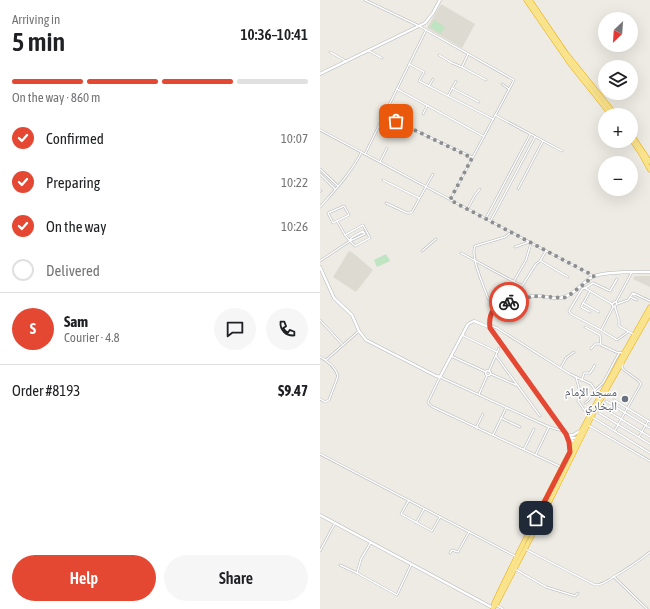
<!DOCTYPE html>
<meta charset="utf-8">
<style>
body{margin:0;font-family:"Asap Condensed","Noto Naskh Arabic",sans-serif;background:#f6f6f6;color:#202124;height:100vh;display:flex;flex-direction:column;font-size:15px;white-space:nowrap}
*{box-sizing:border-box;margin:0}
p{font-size:13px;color:#757577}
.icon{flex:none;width:22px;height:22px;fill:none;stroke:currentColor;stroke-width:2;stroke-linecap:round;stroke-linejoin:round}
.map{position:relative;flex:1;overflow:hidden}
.details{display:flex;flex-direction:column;background:#fff;width:320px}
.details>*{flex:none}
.needle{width:26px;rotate:205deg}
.tools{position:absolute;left:278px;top:12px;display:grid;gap:8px}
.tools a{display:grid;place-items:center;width:40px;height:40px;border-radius:50%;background:#fff;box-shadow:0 4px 16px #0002;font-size:20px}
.pin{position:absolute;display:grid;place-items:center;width:34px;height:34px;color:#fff;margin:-17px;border-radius:8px;box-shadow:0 2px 6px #0006}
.courier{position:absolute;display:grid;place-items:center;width:40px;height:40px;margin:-20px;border:3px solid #e44732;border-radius:50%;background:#fff;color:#222;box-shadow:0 1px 5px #0007}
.overview em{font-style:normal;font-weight:600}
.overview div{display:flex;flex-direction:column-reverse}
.overview{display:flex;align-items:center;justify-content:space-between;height:68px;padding:0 12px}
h1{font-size:26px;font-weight:600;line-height:30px}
.bar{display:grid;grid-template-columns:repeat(4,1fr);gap:6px 4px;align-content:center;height:48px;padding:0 12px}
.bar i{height:5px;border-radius:3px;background:#e0e0e0}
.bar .on{background:#e44732}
.bar p{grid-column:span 4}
.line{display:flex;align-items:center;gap:10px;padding:0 12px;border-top:1px solid #e0e0e0}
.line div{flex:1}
.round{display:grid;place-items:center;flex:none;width:42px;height:42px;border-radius:21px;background:#f6f6f6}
ol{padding:0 12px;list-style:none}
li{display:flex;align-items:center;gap:12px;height:44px}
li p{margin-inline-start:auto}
li .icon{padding:4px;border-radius:50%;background:#e44732;color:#fff;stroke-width:4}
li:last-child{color:#757577}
li i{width:22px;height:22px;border:2px solid #e0e0e0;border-radius:50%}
.primary-button{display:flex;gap:8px;margin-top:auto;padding:8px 12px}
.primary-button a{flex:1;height:46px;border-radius:24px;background:#e44732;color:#fff;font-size:16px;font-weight:600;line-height:46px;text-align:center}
.primary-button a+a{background:#f6f6f6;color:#202124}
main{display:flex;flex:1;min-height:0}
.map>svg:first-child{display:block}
.education{fill:#dddad1}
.green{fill:#bfe4c1}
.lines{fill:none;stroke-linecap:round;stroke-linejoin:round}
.street-casing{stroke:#b3b5ba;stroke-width:2.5}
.secondary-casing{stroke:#b4b7bd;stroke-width:3.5}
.highway-casing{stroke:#eaad06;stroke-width:5}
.street{stroke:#fff;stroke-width:1.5}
.secondary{stroke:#fff;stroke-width:2.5}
.highway{stroke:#fae38d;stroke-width:4}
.done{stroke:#8e8f90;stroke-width:4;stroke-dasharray:0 7.2}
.route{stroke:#e44732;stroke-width:5}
.worship-dot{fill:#6b7280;stroke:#fff;stroke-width:1.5}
.labels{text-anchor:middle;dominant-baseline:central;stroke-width:3;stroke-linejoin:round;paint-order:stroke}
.worship-label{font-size:12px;fill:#5b616d;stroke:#fff;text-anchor:end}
</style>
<main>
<section class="details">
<div class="overview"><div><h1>5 min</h1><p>Arriving in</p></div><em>10:36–10:41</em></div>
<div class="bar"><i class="on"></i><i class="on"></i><i class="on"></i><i></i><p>On the way · 860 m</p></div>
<ol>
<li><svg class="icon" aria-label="check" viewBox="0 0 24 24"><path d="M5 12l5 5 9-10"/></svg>Confirmed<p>10:07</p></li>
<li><svg class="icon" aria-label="check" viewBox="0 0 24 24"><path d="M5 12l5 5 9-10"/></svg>Preparing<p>10:22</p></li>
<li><svg class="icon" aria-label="check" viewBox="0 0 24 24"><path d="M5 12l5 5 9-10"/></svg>On the way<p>10:26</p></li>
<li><i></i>Delivered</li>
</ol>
<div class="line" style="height:72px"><b class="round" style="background:#e44732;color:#fff">S</b><div><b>Sam</b><p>Courier · 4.8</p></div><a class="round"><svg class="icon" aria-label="chat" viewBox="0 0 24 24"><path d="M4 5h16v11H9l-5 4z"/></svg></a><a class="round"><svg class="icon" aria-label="phone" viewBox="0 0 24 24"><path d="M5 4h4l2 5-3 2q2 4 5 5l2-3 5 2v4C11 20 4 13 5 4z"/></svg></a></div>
<div class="line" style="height:52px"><div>Order #8193</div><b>$9.47</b></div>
<div class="primary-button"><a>Help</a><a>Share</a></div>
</section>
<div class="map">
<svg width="330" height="609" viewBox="0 0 330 609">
<rect width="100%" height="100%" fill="#edebe3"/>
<g class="education">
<polygon points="121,4 155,24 142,48 107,28"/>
<polygon points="29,251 33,253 53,270 36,292 13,277"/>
<polygon points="315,276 330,276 330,287 313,279"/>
</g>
<g class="green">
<polygon points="114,20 125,27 121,34 110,27"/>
<polygon points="66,254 70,261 57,267 54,260"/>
</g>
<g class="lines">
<g class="street-casing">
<g id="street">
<polyline points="45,0 99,26 194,80 130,200"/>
<polyline points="49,51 62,58"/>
<polyline points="10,52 24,60 26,62"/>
<polyline points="148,54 142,67 166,80"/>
<polyline points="119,55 132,63 142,67"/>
<polyline points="89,64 104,72 99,81 173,119"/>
<polyline points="182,84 189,89"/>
<polyline points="109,86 113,79"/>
<polyline points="132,88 159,102"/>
<polyline points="77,89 163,136"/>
<polyline points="128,96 136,81"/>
<polyline points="103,114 107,106"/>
<polyline points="175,115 242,151"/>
<polyline points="64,116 152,157"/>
<polyline points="0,130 273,276"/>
<polyline points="45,154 106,30"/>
<polyline points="60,162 67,148"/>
<polyline points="0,169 18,186"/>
<polyline points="0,174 15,189"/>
<polyline points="63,180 99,198"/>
<polyline points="198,189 223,141"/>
<polyline points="0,191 1,191"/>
<polyline points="66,203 87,213 90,213 92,212 113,174"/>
<polygon points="24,206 29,215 13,223 8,213"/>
<path d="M0,207C15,190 31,173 41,153"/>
<polyline points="148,208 155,195 160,189"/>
<polyline points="166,218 210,135"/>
<polyline points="171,220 215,137"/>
<path d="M190,233L185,237L155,246C150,256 164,287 168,298L172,302L198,294L201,288V285"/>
<polyline points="25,235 30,241 45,234 43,231 31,238 30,241"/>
<polyline points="195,247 209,242"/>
<polyline points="102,251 116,239"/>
<polyline points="141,253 202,286 216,264 220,261 226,251"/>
<polyline points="0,261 30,241 35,246 50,238 43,225 25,235 17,221"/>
<polyline points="221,261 248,277"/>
<polyline points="194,281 206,260 211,243"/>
<polyline points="265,288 273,283 290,291 297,279"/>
<polyline points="270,291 261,307 270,312"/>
<polyline points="310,297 317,300"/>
<polyline points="296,302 312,272"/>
<polyline points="263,303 279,312"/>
<polyline points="292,304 265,288 262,289 249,311 251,314 281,330 293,307"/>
<polyline points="297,304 296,302 294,302 292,305 294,307 297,304 308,300 313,293 330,301"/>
<polyline points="295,307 299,320 299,326 313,334"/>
<polyline points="0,320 22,344"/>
<polyline points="170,325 177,328 250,374 271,384 275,390"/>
<polyline points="265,327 280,335 281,345 296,352 302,353"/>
<polyline points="281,330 297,340 308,332"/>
<polyline points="142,335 177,352"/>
<polyline points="271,349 275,344 280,344"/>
<polyline points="131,356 166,372"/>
<polyline points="176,356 220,416"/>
<path d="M0,357C8,361 15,367 18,376L9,400L5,402L0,399"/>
<polyline points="6,360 39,331"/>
<polyline points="241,367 246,358 254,352"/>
<circle cx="168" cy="373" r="2.5"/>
<polyline points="169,371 179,348"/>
<polyline points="171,374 196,385"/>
<polyline points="256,377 260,392 258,401 265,411 269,413"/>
<polyline points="262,380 264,373 270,373 275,365"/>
<polyline points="159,394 167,376"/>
<polyline points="294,400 330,422"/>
<polyline points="286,401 330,428"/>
<polyline points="265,403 269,400 273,392 283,383 299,353"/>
<polyline points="283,408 330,437"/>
<polyline points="279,413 330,444"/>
<polyline points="272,417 330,453"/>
<polyline points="181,418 200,427"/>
<polyline points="268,425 330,461"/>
<polyline points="156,428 163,414"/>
<polyline points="295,430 321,384 319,381 304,370 302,368 303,364"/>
<polyline points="173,435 186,408"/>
<polyline points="319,437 328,421"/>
<polyline points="204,449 214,429"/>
<polyline points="0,454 195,556"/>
<polyline points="216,454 229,427"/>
<polyline points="241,467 113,407 109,404 108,402 120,377 229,427 243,431"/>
<polyline points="89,500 81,514 112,531 120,517"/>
<polyline points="96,523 104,509"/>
<polyline points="51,542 41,559 37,573 77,595 91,565"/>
<path d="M205,549L275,585C284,585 288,580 295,576C307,569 319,561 330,552"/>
<polyline points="0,551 15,523"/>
<polyline points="130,553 132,550 138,552 149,532"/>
<polyline points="20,565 37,573"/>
<polyline points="195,569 226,587 255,596 258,593"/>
<polyline points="294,577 327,609"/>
<polyline points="176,605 183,609"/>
</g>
</g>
<g class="secondary-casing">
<g id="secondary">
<polyline points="0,74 105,23 113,13 120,0"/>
<polyline points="0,267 14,298 32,315 39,331 46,340 116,376 120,377 148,324 154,321 169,327"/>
<polyline points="246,435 253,435 260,431"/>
<polyline points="248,436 252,438 258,438"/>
<polyline points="248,438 250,449"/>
<path d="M255,443L247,436L170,327C169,321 170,315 173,310C179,302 210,295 220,296C228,297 236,300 244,297C255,294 262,283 272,277C283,271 316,272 330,272"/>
<polyline points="0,515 173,608 173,609"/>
</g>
</g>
<g class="highway-casing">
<g id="highway">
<polyline points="206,0 251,65 291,115"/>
<polyline points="210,0 246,53 296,115"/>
<polyline points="311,134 330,162"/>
<polyline points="311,139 320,152 330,170"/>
<polyline points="173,607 176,605 227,507 275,410 330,313"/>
<path d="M173,608L174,603C222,503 274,404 330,307"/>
</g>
</g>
<use href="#street" class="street"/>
<use href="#secondary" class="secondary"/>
<use href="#highway" class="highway"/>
</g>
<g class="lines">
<polyline class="done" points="76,121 152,158 130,200 274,276 251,294 244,298 214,296 189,302"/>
<path class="route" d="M189,302C175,306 168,311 170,328L246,434L249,442L250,452L216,518"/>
</g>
<circle class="worship-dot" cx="305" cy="399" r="4"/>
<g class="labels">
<g class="worship-label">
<text x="297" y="392">مسجد الإمام<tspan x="297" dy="14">البخاري</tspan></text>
</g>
</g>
</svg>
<div class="tools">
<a><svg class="needle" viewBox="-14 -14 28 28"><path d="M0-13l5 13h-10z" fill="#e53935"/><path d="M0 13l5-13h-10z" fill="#757577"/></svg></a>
<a><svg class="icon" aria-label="layers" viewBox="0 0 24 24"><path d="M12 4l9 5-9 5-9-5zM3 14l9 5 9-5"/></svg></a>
<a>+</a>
<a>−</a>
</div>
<div class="pin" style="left:76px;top:121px;background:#ea580c"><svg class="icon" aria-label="bag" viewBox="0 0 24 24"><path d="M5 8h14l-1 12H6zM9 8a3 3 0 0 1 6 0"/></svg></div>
<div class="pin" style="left:216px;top:518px;background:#1f2937"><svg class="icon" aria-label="home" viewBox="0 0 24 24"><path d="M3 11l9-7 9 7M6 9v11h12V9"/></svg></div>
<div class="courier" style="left:189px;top:302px"><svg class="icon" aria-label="bike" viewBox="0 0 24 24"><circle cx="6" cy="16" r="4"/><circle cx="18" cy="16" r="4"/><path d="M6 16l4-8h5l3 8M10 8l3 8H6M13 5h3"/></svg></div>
</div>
</main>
